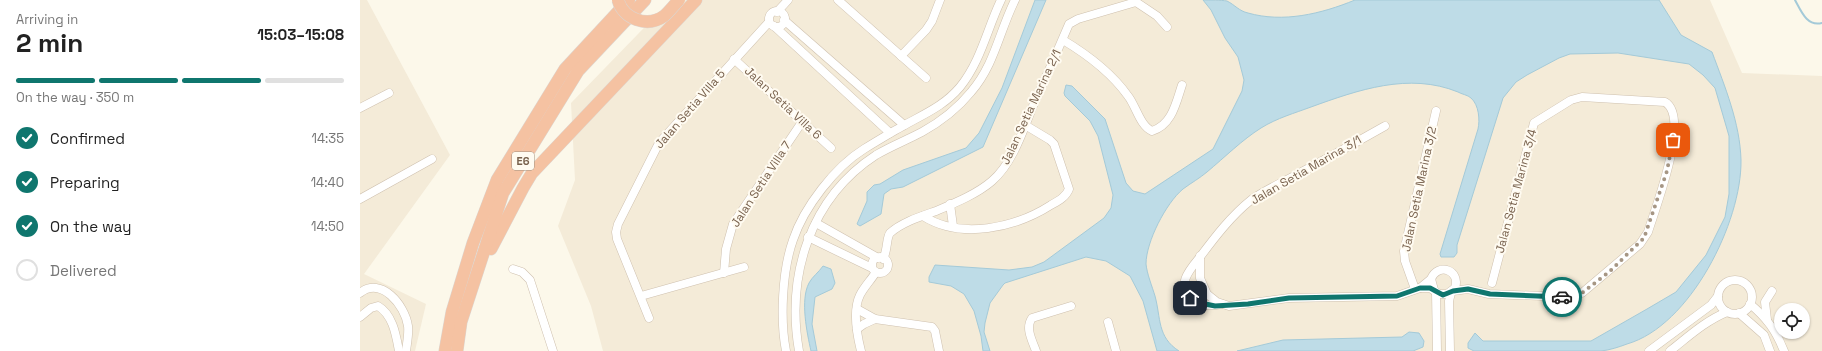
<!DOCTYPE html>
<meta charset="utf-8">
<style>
body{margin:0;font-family:"Space Grotesk",sans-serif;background:#f6f6f6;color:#222;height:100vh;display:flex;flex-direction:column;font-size:15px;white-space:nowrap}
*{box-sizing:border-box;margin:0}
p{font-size:13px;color:#767676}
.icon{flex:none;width:22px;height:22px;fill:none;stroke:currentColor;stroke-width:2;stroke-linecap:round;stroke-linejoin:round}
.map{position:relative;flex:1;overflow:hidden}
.details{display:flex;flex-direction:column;background:#fff;width:360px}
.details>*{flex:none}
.buttons{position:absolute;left:1414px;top:303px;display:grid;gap:8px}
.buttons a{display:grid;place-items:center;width:36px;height:36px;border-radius:50%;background:#fff;box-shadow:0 1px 3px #0004;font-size:20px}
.pin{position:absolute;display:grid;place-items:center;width:34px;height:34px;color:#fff;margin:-17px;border-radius:8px;box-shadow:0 2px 6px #0006}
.courier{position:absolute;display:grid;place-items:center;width:40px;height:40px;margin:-20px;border:3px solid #0f766e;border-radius:50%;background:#fff;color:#222;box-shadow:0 1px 5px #0007}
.head em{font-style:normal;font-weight:700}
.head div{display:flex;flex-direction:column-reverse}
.head{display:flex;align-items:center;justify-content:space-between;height:68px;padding:0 16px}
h1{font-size:26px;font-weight:700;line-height:30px}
.bar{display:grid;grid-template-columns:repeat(4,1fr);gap:6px 4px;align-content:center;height:48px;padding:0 16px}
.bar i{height:5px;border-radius:3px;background:#e0e0e0}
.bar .current{background:#0f766e}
.bar p{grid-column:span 4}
ol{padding:0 16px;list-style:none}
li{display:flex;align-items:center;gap:12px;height:44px}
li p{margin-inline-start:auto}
li .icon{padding:4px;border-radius:50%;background:#0f766e;color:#fff;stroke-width:4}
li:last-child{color:#767676}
li i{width:22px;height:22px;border:2px solid #e0e0e0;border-radius:50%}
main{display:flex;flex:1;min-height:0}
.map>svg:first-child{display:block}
.residential{fill:#f4ebd8;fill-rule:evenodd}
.water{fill:#bedce7;stroke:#a4cad8}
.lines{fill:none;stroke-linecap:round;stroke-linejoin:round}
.stream{stroke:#a4cad8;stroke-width:2}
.minor-casing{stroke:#cfc1af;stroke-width:9}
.highway-casing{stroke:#dcd6d1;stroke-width:13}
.minor{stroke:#fff;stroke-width:8}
.highway{stroke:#f5c2a2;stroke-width:12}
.highway-bridge-casing{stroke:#dcd6d1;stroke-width:13;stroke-linecap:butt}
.highway-bridge{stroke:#f5c2a2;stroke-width:12}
.done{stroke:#a69684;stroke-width:4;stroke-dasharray:0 7.2}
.route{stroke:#0f766e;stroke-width:5}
.labels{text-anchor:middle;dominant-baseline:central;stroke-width:4;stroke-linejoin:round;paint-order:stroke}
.shield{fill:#fffbf1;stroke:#a08f7e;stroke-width:1}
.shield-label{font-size:11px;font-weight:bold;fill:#78614d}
.street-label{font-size:12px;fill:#78614d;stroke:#fffbf1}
</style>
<main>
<section class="details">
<div class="head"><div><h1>2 min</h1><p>Arriving in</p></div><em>15:03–15:08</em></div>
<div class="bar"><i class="current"></i><i class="current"></i><i class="current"></i><i></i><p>On the way · 350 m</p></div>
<ol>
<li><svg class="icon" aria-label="check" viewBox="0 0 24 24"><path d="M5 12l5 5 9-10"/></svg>Confirmed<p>14:35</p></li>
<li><svg class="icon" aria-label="check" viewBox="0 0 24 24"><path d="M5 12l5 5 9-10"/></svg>Preparing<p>14:40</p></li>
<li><svg class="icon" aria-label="check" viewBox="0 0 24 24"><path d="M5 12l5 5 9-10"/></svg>On the way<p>14:50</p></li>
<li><i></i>Delivered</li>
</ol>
</section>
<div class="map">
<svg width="1462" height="351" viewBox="0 0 1462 351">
<rect width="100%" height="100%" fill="#fcf8ea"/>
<g class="residential">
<polygon points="0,0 7,0 90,155 4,274 66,304 55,351 0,351"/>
<path d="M311,0H1350L1382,73L1462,76V351H243L231,306L198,226L215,180L211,103ZM1421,310H1443V332H1421Z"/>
</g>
<g class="water">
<polygon points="675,0 686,0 623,147 543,187 531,189 524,194 521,214 500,226 497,224 507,201 507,192 514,185 520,184 543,170 606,148 619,133 642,88"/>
<path d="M843,0C850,0 861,0 867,1C875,5 879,11 888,13C923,23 961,14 995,0H1299L1321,35L1352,52C1365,87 1380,123 1381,160C1382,222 1330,326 1267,344C1259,347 1250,350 1241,351C1228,351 1214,351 1202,351C1172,351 1143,351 1114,351L1108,348V343L1115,333L1123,341H1231L1287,309L1316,292L1346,255L1365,217L1369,194V136L1355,88L1343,75L1329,64L1258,53L1210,54L1199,58L1167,75L1156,82L1143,98L1097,245V253L1094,257H1081L1080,254L1118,129C1120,120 1119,105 1111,98C1108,95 1101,94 1098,92C1049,72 998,90 951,107C935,113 917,118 901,128C882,140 865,157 847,172C840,178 831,183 823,189C806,203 786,242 786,264C787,274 792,286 795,296C801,318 797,337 819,351H797L783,301L770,276L746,261L726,257L645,283L643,285L630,303L625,323L624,332L630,351H623L621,336L614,311L604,294L591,286L569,282V277L575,265L649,270L672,267L684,262L744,218L751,208L753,195L738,136L730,121L705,96L704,93L706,85L712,86L745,119L766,183L773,191L785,194L853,149L882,91L884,80L878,57L865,38L851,10Z"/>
<path d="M463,266L471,269L475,283L472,289L455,297L452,324L457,351H451C447,333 440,300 449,283C452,277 459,272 463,266Z"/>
<polygon points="1049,332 1059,333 1064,341 1063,347 1053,351 877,351 923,340 1042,337"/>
</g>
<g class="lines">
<path class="stream" d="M1435,0C1441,11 1447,27 1462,23"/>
<g class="minor-casing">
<g id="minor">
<polyline points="478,0 566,78"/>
<circle cx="417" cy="19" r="8"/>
<polyline points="417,12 428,0"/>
<polyline points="424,20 544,125"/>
<polyline points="414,26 530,133"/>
<path d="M703,40C728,55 751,72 768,96C776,106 780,126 792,131C812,125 816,103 822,85"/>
<polyline points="541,56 566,30 572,21 580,0"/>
<polyline points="374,59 471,148"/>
<polyline points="0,108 29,93"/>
<polyline points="0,199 72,159"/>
<polyline points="590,204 593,226"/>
<path d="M563,216C601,240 655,228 691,205C698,201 706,197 709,189L694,144L690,140L665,125"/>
<polyline points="456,223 518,258"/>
<polyline points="448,237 512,268"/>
<polyline points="840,256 840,278 847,294 857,302 869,306 929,298 1037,296 1060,288 1071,279"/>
<circle cx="520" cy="265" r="8"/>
<path d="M523,259C528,250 526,238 530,233C542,222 562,216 576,211C595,203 617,194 632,181C654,162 664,127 675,101C687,75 698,50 709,24L718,19L776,2L797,16L807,27"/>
<polyline points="153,269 162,272 170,280 193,351"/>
<polyline points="364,273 366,249 373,224 442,122"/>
<circle cx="1375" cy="297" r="17"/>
<path d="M1060,288H1070L1079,294H1087L1095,288C1101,270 1078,262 1071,279L1074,290"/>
<polyline points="1055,289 1045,261 1044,251 1076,111"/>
<path d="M1093,291L1108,289L1129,294L1207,297L1222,293L1280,244L1288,232C1295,209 1331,117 1305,102L1222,97L1211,100L1174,123L1132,283"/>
<polyline points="1076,292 1077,351"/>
<path d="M0,293C21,276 45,305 48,326C49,333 47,343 46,351"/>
<polyline points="281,296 384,267"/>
<path d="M862,304C852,306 839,306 831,299C815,285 831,268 840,257C855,237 871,216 891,200C905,190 921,183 936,175C966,159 995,143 1025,126"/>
<path d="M1390,304C1407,318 1416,331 1424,351"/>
<polyline points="497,309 515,319 572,327 575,331 579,351"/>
<polyline points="1379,313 1404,335 1410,351"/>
<path d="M0,317L11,308L18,306C33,315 36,335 39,351"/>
<polyline points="289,318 257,239 256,232 258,224 299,143 409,22"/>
<polyline points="1407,320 1405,302 1412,291"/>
<polyline points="748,322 756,351"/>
<polyline points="497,329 504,324 515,319"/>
<path d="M426,351C420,320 422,271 433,240C444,207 475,167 504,149C517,141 530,133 543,126C564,114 584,106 600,87C621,61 627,29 641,0"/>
<path d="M439,351C426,275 450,198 516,155C531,146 547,140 562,132C580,122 598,108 611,92C635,64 639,32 655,0"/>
<path d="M501,351C497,335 492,311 500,295C504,287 511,280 516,272"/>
<path d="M676,351C672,340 665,328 672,318L711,306"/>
<polyline points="1090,351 1089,301 1091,293"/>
<polyline points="1289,351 1351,305 1358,296"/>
<path d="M1310,351C1328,337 1345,321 1367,312"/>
</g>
</g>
<g class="highway-casing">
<g id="highway">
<polyline points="131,249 163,188 172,173 336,0"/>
<polyline points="85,351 92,312 113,243 137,180 205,69 269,0"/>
<polyline points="97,351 101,322 143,193 218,71 285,0"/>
</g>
</g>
<use href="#minor" class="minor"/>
<use href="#highway" class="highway"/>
<g class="highway-bridge-casing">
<path id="highway-bridge" d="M258,0C263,19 287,28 304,16C309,12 314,5 319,0"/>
</g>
<use href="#highway-bridge" class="highway-bridge"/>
</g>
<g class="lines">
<polyline class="done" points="1202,297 1222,293 1249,272 1284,238 1307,171 1313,140"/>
<polyline class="route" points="830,298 836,302 855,306 888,304 929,298 1037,296 1060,288 1070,288 1083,295 1093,291 1108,289 1130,294 1202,297"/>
</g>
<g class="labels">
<rect class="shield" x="152" y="152" width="22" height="18" rx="3"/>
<g class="shield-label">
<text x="163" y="161">E6</text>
</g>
<g class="street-label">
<text transform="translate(423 103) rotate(43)">Jalan Setia Villa 6</text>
<text transform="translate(671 107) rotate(-65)">Jalan Setia Marina 2/1</text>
<text transform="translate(330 109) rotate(-49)">Jalan Setia Villa 5</text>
<text transform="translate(946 170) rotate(-30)">Jalan Setia Marina 3/1</text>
<text transform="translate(401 184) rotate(-57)">Jalan Setia Villa 7</text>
<text transform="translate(1059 189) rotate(-78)">Jalan Setia Marina 3/2</text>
<text transform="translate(1156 191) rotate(-75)">Jalan Setia Marina 3/4</text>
</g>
</g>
</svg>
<div class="buttons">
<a><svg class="icon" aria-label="locate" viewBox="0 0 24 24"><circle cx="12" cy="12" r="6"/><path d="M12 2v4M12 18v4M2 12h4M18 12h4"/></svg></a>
</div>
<div class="pin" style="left:1313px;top:140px;background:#ea580c"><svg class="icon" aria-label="bag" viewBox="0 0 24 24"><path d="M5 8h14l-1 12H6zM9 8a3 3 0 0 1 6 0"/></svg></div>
<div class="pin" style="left:830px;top:298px;background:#1f2937"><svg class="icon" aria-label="home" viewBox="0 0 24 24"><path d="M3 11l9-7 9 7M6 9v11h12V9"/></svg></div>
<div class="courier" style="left:1202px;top:297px"><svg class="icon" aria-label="car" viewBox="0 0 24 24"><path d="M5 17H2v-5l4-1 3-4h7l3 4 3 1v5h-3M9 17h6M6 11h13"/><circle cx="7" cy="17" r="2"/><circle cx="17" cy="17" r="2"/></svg></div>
</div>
</main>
